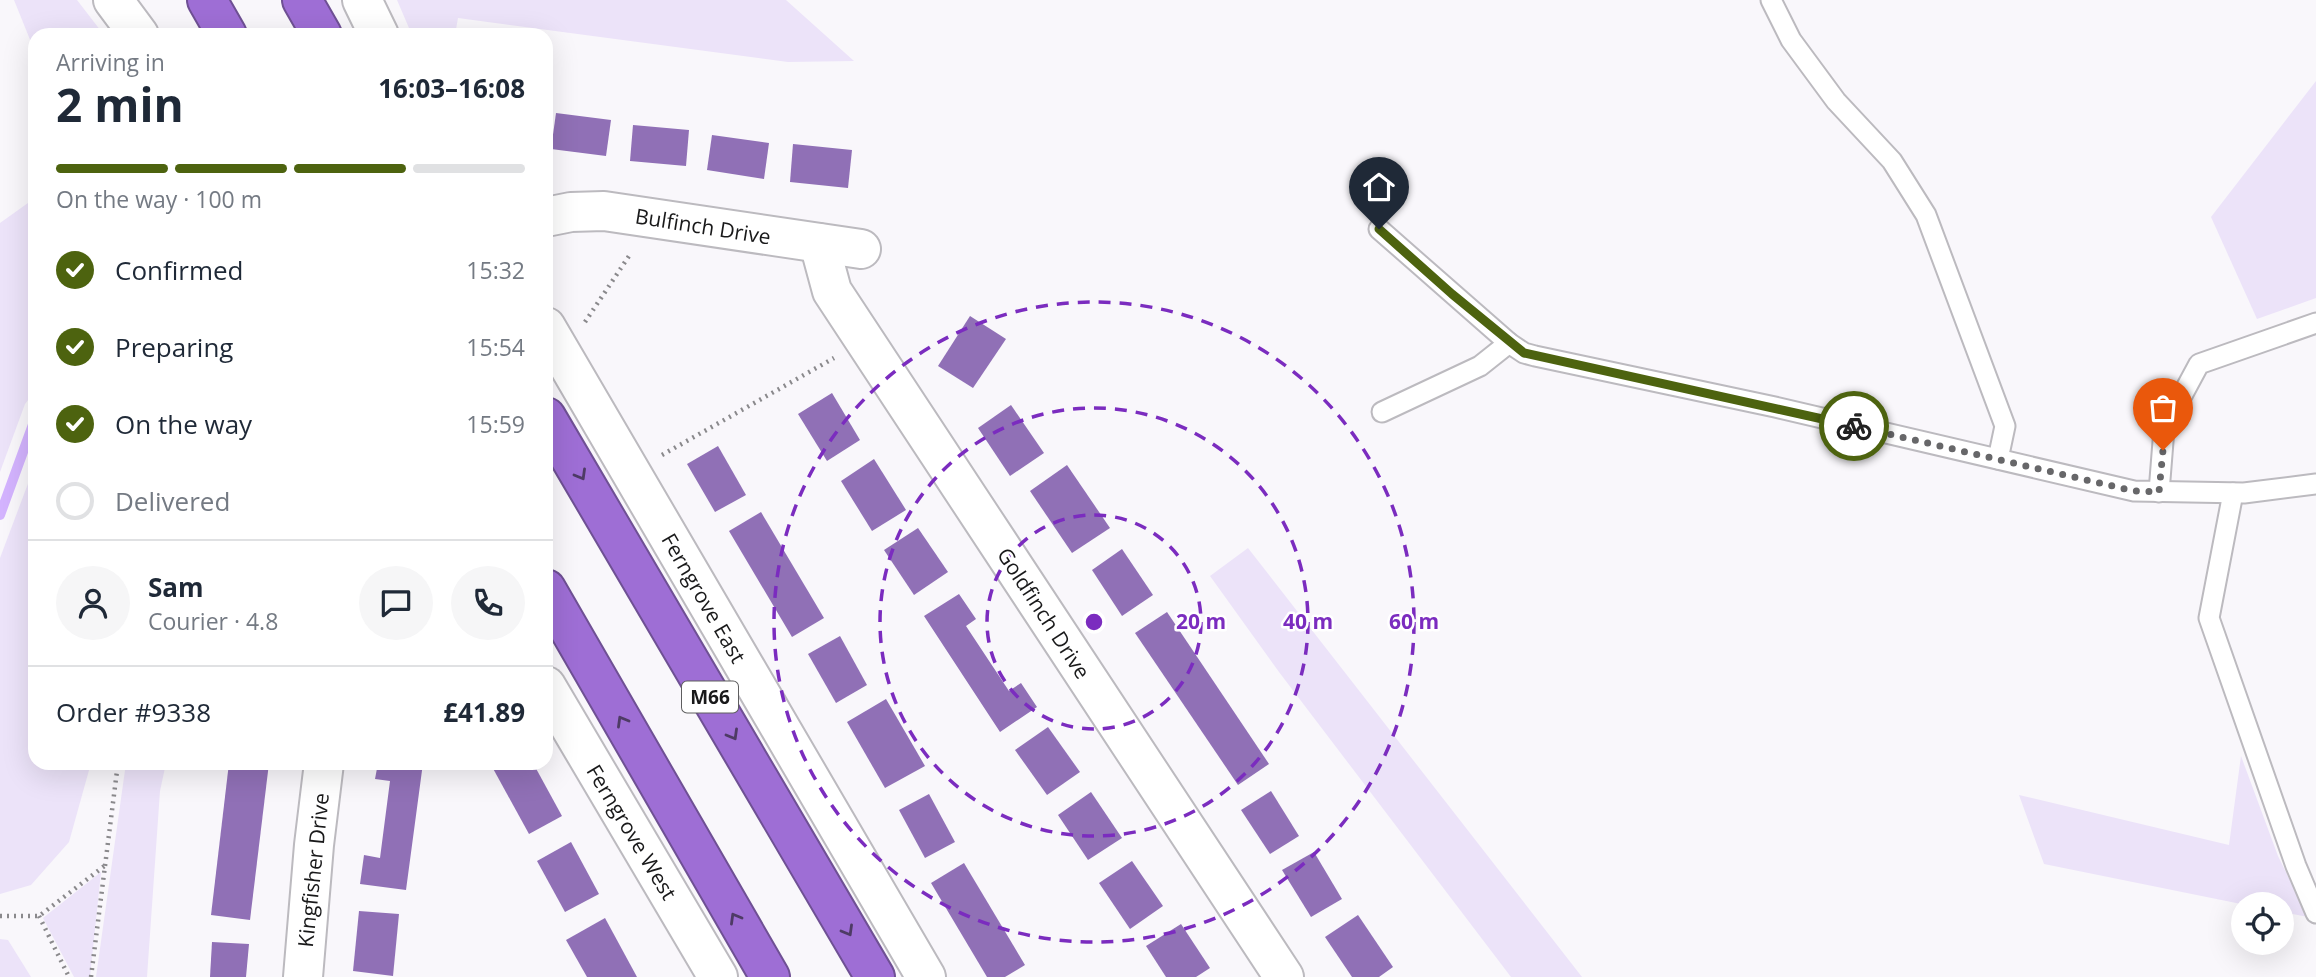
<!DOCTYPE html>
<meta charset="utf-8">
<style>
body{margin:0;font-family:"Open Sans",sans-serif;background:#f6f6f7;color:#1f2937;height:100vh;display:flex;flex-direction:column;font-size:26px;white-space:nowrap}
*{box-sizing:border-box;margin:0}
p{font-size:23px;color:#747a83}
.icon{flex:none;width:38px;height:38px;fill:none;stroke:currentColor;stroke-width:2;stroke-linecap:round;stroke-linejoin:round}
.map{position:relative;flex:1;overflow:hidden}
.side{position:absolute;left:28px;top:28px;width:525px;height:742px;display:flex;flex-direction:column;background:#fff;border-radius:21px;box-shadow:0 7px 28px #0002}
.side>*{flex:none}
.buttons{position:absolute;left:2231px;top:892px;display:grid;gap:14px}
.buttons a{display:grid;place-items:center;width:63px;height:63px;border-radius:50%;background:#fff;box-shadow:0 7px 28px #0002;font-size:35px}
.pin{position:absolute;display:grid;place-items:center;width:60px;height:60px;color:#fff;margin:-72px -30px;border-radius:50% 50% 50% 0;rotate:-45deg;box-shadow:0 0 7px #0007}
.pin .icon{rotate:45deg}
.courier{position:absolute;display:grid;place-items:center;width:70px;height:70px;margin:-35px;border:5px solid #4d630f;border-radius:50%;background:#fff;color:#222;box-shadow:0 2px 9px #0007}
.overview em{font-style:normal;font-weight:700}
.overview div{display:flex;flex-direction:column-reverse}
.overview{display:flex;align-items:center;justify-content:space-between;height:119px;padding:0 28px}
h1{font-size:46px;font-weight:700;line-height:52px}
.bar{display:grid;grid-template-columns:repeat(4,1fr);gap:10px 7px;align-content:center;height:84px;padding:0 28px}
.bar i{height:9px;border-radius:5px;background:#e0e1e3}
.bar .active{background:#4d630f}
.bar p{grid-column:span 4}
.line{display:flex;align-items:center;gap:18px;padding:0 28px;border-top:2px solid #e0e1e3}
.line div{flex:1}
.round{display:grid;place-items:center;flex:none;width:74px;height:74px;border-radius:37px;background:#f6f6f7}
ol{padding:0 28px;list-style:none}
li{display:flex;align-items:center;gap:21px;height:77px}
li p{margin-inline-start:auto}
li .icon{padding:7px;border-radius:50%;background:#4d630f;color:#fff;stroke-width:4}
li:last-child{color:#747a83}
li i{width:38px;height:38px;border:4px solid #e0e1e3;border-radius:50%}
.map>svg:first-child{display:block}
.green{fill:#ece3f9}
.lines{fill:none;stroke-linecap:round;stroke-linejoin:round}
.stream{stroke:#d3b3fe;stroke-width:10}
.building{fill:#9070b6}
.lane-casing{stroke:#bcbabf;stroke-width:23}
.street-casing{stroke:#bcbabf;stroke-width:42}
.highway-casing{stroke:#6f5094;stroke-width:42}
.path{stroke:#8a898c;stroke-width:4.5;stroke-dasharray:2 5;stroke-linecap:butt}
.lane{stroke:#fff;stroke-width:19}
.street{stroke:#fff;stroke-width:38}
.highway{stroke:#9e6ed5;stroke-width:38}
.oneway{stroke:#4e3b65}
.done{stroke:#676769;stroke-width:7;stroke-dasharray:0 12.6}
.route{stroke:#4d630f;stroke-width:9}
.ring{fill:none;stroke:#7b2cbf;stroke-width:3.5;stroke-dasharray:12 9}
.labels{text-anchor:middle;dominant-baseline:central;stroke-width:5;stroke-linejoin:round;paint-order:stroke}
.shield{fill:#fff;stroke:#5e5e5f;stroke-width:2}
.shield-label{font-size:19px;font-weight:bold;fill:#19191a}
.street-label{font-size:21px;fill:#19191a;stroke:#fff}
.centre{fill:#7b2cbf;stroke:#fff;stroke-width:3.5}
.ring-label{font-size:21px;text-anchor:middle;font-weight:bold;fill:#7b2cbf;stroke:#fff;stroke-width:5;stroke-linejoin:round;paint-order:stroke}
</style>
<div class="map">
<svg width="2316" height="977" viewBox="0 0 2316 977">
<rect width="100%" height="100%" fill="#f9f7fb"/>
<g class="green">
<polygon points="14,0 77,0 104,35 35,35 35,52"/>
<polygon points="397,0 786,0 854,61 788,62 458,18 455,35 412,35"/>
<polygon points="2316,81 2316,298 2257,319 2211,217"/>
<polygon points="35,198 35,391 25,404 0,472 0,223"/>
<polygon points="35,465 35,763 91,763 69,842 31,885 0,894 0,558"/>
<polygon points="1248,548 1582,977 1511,977 1279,672 1210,576"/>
<polygon points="2241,756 2278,856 2308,917 2282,912 2282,905 2246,905 2044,864 2019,795 2229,845"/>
<polygon points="126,763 166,763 160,791 147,977 96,977"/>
<polygon points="101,872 90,977 74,977 43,918"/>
<polygon points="0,939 8,940 31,977 0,977"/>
</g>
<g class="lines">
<polyline class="stream" points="0,515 35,419"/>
</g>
<g class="building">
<polygon points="556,113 611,120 606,156 551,149"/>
<polygon points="633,125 689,130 686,166 630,161"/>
<polygon points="712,135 769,143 764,179 707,170"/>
<polygon points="793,144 852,150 848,188 790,182"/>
<polygon points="970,316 1006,339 973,388 938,366"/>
<polygon points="832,393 860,440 827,461 798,414"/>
<polygon points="1011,405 1044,453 1010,476 978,428"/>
<polygon points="718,446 746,495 715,512 687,464"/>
<polygon points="874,459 906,510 872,531 841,481"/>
<polygon points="1067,465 1110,528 1072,553 1030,491"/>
<polygon points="761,512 824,618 792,637 729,531"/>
<polygon points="918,528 948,572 914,595 884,550"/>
<polygon points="1122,549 1153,595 1122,616 1092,570"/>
<polygon points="959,594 976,619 966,626 1009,691 1021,683 1037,707 1000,732 924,616"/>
<polygon points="1167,612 1269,764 1238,785 1135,633"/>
<polygon points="840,636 867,685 836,703 808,654"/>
<polygon points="886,699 925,766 885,788 847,722"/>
<polygon points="1048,727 1080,772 1047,795 1015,750"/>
<polygon points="229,763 269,763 250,920 211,915"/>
<polygon points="378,763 423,763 406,890 360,884 364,855 380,858 390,781 375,779"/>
<polygon points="490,763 533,763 562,816 529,834"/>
<polygon points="1271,791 1299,836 1270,854 1241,810"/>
<polygon points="1091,792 1122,838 1088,860 1058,815"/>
<polygon points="929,794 955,842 925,858 899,810"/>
<polygon points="571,842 599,894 565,912 537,861"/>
<polygon points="1314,852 1342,899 1311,917 1282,870"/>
<polygon points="1132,861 1163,906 1130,929 1099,883"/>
<polygon points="964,863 1025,965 1005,977 987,977 931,883"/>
<polygon points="359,911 399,914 393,976 353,971"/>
<polygon points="1358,915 1393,967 1379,977 1352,977 1325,937"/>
<polygon points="605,918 637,977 587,977 566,940"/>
<polygon points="1181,924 1210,968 1196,977 1166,977 1146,946"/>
<polygon points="212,942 249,944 246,977 210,977"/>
</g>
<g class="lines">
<g class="lane-casing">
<g id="lane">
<polyline points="1771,0 1791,40 1836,101 1892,161 1926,215 2005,426 1998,459"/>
<polyline points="1379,229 1509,343 1524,353 1535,356 1775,407 2134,491 2244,493 2316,484"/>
<polyline points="1382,412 1480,366 1509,343"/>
<polyline points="2159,492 2164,429 2199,364 2316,323"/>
<polyline points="2233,493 2209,618 2296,866 2316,913"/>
</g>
</g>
<g class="street-casing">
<g id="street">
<polyline points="113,0 139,35"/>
<polyline points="362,0 379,35"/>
<polyline points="546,217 571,212 604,211 861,249"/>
<polyline points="819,243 832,291 1284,977"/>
<polyline points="546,327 926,977"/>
<polyline points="546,686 718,977"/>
<polyline points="303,977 314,845 324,763"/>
</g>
</g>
<g class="highway-casing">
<g id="highway">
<polyline points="207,0 227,35"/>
<polyline points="302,0 322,35"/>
<polyline points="546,417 875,977"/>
<polyline points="546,589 770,977"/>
</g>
</g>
<g class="path">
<polyline points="585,322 631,253"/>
<polyline points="662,455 834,358"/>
<polyline points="0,916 39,916 107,864"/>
<polyline points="39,916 69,977"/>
<polyline points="91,977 118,763"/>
</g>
<use href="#lane" class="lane"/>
<use href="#street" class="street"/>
<use href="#highway" class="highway"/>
</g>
<defs><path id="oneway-chevron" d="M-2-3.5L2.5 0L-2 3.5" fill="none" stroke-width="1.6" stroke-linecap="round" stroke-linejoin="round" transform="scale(1.75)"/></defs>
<g class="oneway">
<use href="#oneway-chevron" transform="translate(581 475) rotate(60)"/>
<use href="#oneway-chevron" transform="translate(622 721) rotate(-120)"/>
<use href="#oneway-chevron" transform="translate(733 735) rotate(60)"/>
<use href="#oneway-chevron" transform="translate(735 918) rotate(-120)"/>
<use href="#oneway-chevron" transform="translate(848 931) rotate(60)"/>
</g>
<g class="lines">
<polyline class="done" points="1854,426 2134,491 2159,492 2163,450"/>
<polyline class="route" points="1379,229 1452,294 1524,353 1854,426"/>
</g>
<g class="ring">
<circle cx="1094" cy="622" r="107"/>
<circle cx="1094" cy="622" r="214"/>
<circle cx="1094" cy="622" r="320"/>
</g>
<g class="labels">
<rect class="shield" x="682" y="681.5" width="56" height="31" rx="5"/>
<g class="shield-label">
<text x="710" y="697">M66</text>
</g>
<g class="street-label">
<text transform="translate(703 226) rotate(9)">Bulfinch Drive</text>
<text transform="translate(704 598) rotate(60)">Ferngrove East</text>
<text transform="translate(1044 613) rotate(57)">Goldfinch Drive</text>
<text transform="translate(632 832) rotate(59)">Ferngrove West</text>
<text transform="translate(313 870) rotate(-84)">Kingfisher Drive</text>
</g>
</g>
<circle cx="1094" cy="622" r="10" class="centre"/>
<g class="ring-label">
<text x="1201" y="629">20 m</text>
<text x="1308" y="629">40 m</text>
<text x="1414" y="629">60 m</text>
</g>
</svg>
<div class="buttons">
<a><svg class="icon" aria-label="locate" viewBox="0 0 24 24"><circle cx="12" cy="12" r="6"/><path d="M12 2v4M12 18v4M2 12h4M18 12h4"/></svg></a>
</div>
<div class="pin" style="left:2163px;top:450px;background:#ea580c"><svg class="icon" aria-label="bag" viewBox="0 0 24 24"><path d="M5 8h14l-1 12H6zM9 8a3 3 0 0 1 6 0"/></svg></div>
<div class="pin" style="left:1379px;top:229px;background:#1f2937"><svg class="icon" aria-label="home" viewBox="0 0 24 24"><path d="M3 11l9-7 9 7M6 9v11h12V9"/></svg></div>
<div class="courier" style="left:1854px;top:426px"><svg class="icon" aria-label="bike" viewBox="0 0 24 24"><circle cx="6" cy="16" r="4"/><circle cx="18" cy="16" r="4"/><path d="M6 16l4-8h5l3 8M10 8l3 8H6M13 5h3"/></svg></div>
<section class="side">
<div class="overview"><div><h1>2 min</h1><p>Arriving in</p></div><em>16:03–16:08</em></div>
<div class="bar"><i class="active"></i><i class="active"></i><i class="active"></i><i></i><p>On the way · 100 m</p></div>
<ol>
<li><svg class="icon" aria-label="check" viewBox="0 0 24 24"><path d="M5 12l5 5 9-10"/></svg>Confirmed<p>15:32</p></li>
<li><svg class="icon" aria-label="check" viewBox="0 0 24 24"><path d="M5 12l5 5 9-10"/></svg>Preparing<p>15:54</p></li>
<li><svg class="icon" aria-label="check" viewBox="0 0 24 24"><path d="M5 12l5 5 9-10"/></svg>On the way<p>15:59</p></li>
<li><i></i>Delivered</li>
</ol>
<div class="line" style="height:126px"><a class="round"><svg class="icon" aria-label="person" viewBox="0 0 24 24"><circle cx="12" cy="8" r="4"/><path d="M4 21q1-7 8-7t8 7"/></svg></a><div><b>Sam</b><p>Courier · 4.8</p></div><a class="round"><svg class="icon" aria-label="chat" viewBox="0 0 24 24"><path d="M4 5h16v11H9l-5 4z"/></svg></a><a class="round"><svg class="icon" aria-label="phone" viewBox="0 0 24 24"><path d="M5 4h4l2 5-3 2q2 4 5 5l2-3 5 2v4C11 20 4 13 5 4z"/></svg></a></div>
<div class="line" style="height:91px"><div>Order #9338</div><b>£41.89</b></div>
</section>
</div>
